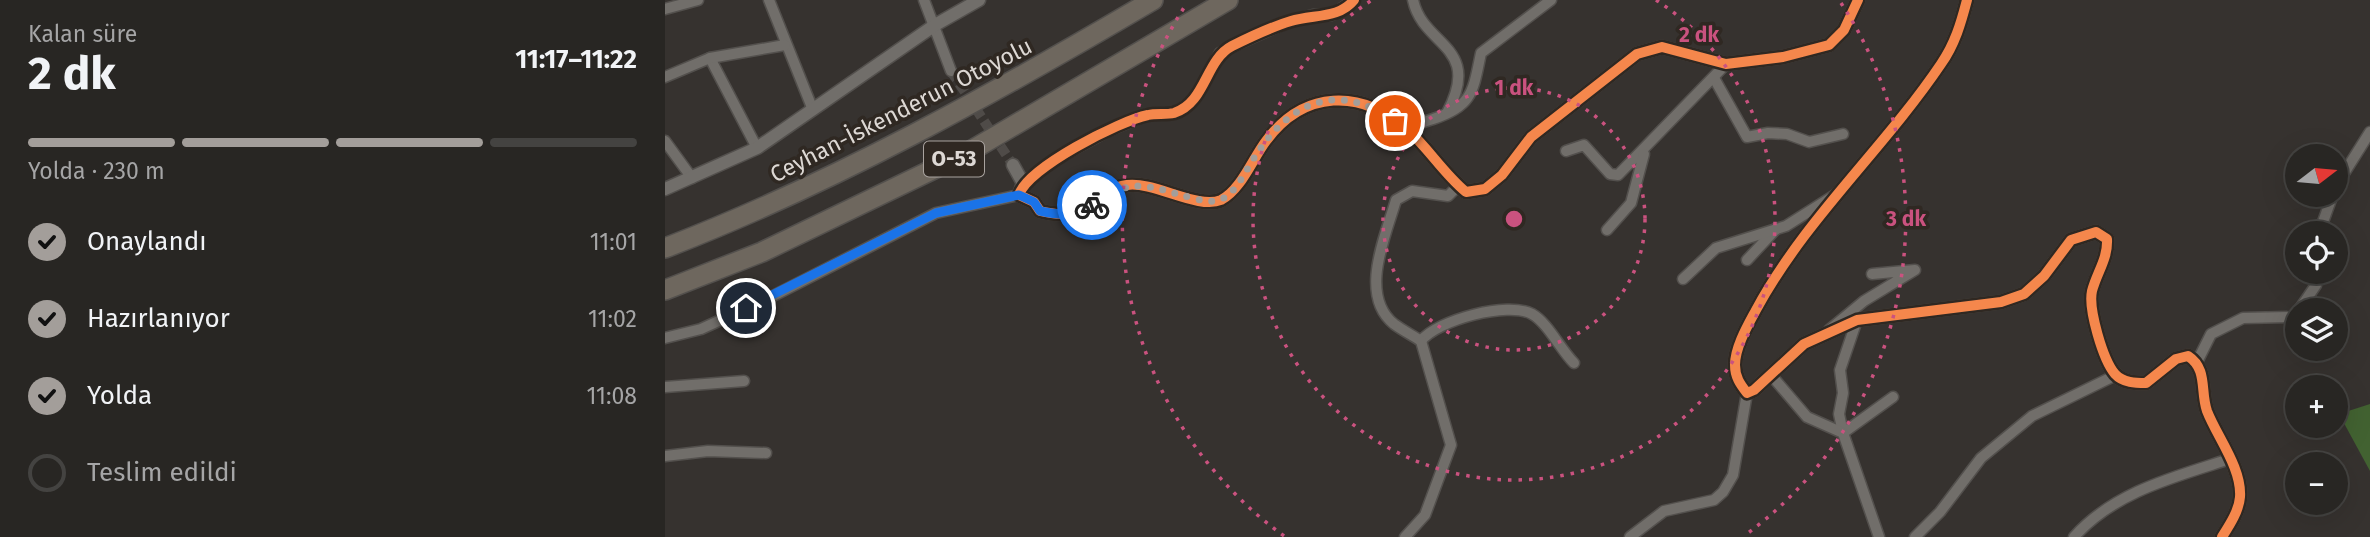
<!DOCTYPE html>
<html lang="tr">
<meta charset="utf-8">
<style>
body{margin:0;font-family:"Fira Sans",sans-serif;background:#302e2b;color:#f1f3f6;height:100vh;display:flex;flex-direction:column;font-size:26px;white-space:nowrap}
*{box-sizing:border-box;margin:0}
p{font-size:23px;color:#a5a5a6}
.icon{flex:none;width:38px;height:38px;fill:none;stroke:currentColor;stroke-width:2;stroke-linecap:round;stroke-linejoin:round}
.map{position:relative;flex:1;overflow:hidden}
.details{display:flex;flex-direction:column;background:#282623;width:665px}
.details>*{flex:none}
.needle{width:46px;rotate:74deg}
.buttons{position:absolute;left:1620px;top:144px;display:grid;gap:14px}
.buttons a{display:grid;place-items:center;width:63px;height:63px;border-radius:50%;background:#282623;box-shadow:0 7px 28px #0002,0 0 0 2px #444341;font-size:35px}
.pin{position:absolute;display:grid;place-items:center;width:60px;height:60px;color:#fff;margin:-30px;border:4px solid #fff;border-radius:50%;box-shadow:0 2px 7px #0007}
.courier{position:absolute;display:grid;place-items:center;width:70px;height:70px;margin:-35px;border:5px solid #1a73e8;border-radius:50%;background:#fff;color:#222;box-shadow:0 2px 9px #0007}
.head em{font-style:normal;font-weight:700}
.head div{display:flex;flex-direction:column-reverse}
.head{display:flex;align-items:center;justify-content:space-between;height:119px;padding:0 28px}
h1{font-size:46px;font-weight:700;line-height:52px}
.bar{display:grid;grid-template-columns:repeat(4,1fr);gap:10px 7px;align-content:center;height:84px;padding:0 28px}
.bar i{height:9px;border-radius:5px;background:#444341}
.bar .on{background:#a39e9a}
.bar p{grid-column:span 4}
ol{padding:0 28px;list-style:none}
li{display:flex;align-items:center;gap:21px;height:77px}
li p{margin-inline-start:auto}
li .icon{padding:7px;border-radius:50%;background:#a39e9a;color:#111;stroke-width:4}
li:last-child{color:#a5a5a6}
li i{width:38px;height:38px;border:4px solid #444341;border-radius:50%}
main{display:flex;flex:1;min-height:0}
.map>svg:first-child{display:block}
.green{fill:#426231}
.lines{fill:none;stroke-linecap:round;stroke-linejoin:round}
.minor-tunnel{stroke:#4f4b48;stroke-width:10;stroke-dasharray:10 5;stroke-linecap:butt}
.minor-casing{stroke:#53504d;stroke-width:13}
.tertiary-casing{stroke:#53504d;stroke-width:15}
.motorway-casing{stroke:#53504d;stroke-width:22}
.minor{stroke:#716e6a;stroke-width:10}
.tertiary{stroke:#716e6a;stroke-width:12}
.motorway{stroke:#6e675e;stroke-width:19}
.cycleway-casing{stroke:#2f2822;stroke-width:15}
.cycleway{stroke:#f5874c;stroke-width:10}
.done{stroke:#a39e9a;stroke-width:7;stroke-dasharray:0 12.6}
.route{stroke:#1a73e8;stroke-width:9}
.ring{fill:none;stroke:#ca527f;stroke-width:3.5;stroke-dasharray:3.5 7}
.labels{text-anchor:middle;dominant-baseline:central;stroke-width:7;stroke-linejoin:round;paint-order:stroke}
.shield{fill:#2f2822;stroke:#a9a39f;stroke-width:2}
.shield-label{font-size:21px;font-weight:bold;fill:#ddd8d4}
.street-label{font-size:23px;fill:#ddd8d4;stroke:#2f2822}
.centre{fill:#ca527f;stroke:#2f2822;stroke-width:3.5}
.ring-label{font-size:21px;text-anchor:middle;font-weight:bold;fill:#ca527f;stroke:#2f2822;stroke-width:7;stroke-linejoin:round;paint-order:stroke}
</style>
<main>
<section class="details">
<div class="head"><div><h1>2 dk</h1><p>Kalan süre</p></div><em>11:17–11:22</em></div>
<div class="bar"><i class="on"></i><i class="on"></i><i class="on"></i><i></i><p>Yolda · 230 m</p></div>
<ol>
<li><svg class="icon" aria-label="check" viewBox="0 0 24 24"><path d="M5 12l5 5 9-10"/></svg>Onaylandı<p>11:01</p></li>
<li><svg class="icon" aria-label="check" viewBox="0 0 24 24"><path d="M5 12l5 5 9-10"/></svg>Hazırlanıyor<p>11:02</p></li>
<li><svg class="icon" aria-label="check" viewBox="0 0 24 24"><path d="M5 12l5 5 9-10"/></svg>Yolda<p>11:08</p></li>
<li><i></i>Teslim edildi</li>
</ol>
</section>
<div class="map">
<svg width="1705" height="537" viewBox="0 0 1705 537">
<rect width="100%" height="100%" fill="#36322f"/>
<polygon class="green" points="1705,404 1705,471 1674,414"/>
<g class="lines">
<polyline class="minor-tunnel" points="286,71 348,165"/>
<g class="minor-casing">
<g id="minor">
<polyline points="104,0 148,110"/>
<polyline points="259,0 286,71"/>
<path d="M748,0C758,47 818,45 782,113"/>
<polyline points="0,9 33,0"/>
<polyline points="45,58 92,148"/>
<polyline points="0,77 45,58 120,45"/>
<polyline points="1049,78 1082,137 1103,133 1122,134 1144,142 1178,134"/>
<path d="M742,130C751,124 758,122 768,119C808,106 808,91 816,53L886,0"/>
<polyline points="0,141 27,178"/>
<polyline points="901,151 919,145 945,174 953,175 1061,64"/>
<polyline points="358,183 389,160 443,131 481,115 510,113 529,100 555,53 566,47 623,22 648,15 667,15 689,0"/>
<polyline points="1671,186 1705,132"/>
<polyline points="942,230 966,203 979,154"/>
<polyline points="1654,233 1668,194"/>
<polyline points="1082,260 1111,229"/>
<polyline points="1018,279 1051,248 1121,226 1170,195"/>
<polyline points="1634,310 1651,285 1651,271"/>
<polyline points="1192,320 1175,370 1178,393 1174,414 1178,433 1228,397"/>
<polyline points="1164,330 1199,301 1250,270 1207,274"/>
<polyline points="0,338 36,329 104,298 271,213 354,195"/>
<path d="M756,341C772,320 843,301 867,314C883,323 895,349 909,363"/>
<polyline points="1532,362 1546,334 1578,318 1629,317 1633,312"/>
<polyline points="1106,375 1142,417 1178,433 1214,537"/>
<polyline points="0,387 79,381"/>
<polyline points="0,456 43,451 101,453"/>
<path d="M740,537L760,515L786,445L756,341C747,335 737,330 729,324C693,295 721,235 731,200L747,191L783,196L793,186"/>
<polyline points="965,537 999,511 1049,500 1058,492 1068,475 1082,393"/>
<polyline points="1250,537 1275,512 1316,458 1367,416 1451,375"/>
<path d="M1409,537C1449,492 1509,477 1565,459"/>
</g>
</g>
<g class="tertiary-casing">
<g id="tertiary">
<path d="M1302,0C1296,23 1290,44 1276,64C1218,150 1140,219 1091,310C1083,325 1070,347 1070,365C1070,377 1075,384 1082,393L1089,390L1139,344L1192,320L1336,302L1359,294L1379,276L1406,240L1431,232L1442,239C1443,259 1432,272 1427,291C1423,309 1438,360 1450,374C1458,383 1471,383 1481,383L1511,359L1523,356C1543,369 1535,391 1542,411C1552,437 1577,468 1575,497C1574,511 1564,526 1557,537"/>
<path d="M348,165L358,183L354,195L369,202L375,211C428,224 423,191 462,185C489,181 533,210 556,200C576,190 588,158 601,141C639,90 695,88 743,130C764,149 779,174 801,192L820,189L837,175L866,137L972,54L997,47L1061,64L1118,57L1164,45L1179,30L1193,0"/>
<polyline points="0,189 92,148 270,25 314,0"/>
</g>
</g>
<g class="motorway-casing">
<g id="motorway">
<path d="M0,248C171,182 330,93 488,0"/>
<polyline points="0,290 97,252 302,153 563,0"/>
</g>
</g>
<use href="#minor" class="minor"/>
<use href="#tertiary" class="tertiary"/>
<use href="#motorway" class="motorway"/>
<g class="cycleway-casing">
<g id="cycleway">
<path d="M689,0C674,19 648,14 626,21C606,27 585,37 567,46C540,60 541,103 509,113C501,115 491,113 483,115C454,121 362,168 354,195L369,202L375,211C428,224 423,191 462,185C489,181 533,210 556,200C576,190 588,158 601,141C639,90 695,88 743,130C764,149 779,174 801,192L820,189L837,175L866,137L972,54L997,47L1061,64L1118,57L1164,45L1179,30L1193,0"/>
<path d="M1302,0C1296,23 1290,44 1276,64C1218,150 1140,219 1091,310C1083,325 1070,347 1070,365C1070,377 1075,384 1082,393L1089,390L1139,344L1192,320L1336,302L1359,294L1379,276L1406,240L1431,232L1442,239C1443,259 1432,272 1427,291C1423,309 1438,360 1450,374C1458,383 1471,383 1481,383L1511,359L1523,356C1543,369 1535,391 1542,411C1552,437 1577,468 1575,497C1574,511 1564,526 1557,537"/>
</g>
</g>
<use href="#cycleway" class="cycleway"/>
</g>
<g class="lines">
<path class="done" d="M427,205C467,176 482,186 527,198C536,200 545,203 554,200C571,195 581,169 591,155C626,101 673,81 730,121"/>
<path class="route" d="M81,308L271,213L354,195L369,202L375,211C393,215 411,217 427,205"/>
</g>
<g class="ring">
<circle cx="849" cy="219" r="131"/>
<path d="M991 0A261 261 0 1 1 707 0"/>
<path d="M619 536A392 392 0 0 1 522 3M1176 3A392 392 0 0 1 1079 536"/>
</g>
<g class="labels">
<rect class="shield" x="259" y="141.5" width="60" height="35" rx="5"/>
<g class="shield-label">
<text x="289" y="159">O-53</text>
</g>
<g class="street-label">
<text transform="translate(236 110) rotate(-27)">Ceyhan-İskenderun Otoyolu</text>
</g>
</g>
<circle cx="849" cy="219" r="10" class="centre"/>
<g class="ring-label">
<text x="1034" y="42">2 dk</text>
<text x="849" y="95">1 dk</text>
<text x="1241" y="226">3 dk</text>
</g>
</svg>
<div class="buttons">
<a><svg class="needle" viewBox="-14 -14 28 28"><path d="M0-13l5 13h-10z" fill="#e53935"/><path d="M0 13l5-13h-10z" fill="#a5a5a6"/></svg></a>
<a><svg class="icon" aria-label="locate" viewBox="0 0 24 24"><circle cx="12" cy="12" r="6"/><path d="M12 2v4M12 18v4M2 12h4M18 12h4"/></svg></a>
<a><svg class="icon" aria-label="layers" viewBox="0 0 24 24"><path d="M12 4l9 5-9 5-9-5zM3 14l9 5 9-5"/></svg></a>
<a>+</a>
<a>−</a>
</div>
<div class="pin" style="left:730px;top:121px;background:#ea580c"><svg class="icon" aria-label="bag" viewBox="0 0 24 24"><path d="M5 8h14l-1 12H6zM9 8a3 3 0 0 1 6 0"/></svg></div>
<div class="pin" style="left:81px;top:308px;background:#1f2937"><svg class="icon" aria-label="home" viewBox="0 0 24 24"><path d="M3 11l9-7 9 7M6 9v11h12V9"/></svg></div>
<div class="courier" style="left:427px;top:205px"><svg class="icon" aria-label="bike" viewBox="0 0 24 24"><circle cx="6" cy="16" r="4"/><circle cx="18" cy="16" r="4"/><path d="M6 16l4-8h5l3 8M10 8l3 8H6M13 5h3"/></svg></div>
</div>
</main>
